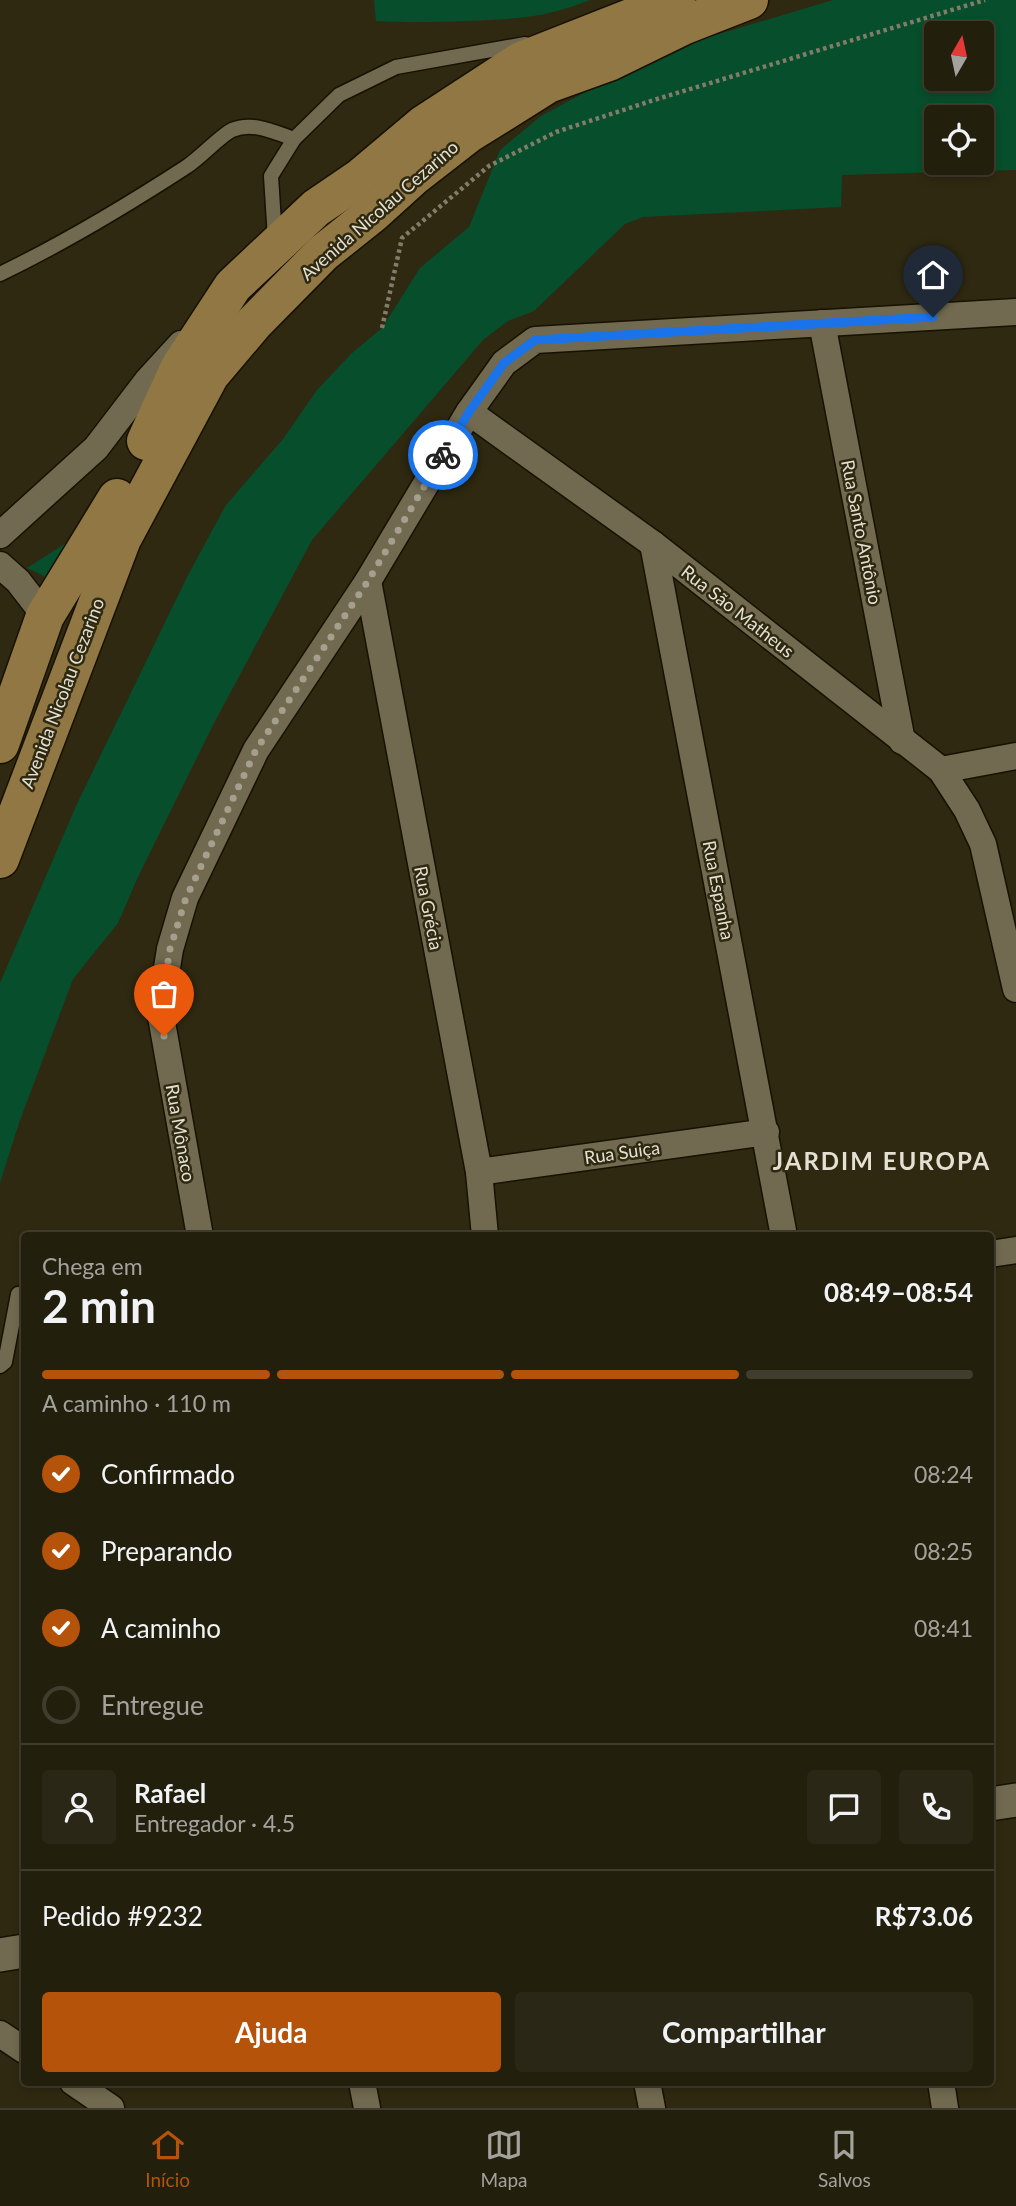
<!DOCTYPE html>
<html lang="pt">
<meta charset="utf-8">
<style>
body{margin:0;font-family:Lato,sans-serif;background:#2b2716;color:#f1f3f6;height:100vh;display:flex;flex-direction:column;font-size:26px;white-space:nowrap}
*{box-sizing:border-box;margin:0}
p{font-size:23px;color:#a3a29d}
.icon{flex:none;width:38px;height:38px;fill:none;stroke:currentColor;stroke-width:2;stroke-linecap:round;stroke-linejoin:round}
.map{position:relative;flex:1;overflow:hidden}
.panel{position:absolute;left:21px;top:1232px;width:973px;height:854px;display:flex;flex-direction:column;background:#231f0d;border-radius:7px;box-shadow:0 4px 10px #0003,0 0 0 2px #403d2e}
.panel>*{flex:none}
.needle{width:46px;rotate:9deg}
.tools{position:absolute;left:924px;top:21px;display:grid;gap:14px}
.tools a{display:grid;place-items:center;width:70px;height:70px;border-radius:7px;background:#231f0d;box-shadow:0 4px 10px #0003,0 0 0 2px #403d2e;font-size:35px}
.pin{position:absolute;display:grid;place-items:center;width:60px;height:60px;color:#fff;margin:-72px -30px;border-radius:50% 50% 50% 0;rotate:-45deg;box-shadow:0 0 7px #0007}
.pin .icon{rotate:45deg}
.courier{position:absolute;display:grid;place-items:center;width:70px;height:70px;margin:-35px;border:5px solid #1a73e8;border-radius:50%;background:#fff;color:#222;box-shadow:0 2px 9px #0007}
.overview em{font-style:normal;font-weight:700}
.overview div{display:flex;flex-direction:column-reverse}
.overview{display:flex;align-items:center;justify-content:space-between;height:119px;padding:0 21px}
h1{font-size:46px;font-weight:700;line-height:52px}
.bar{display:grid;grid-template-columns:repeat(4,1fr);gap:10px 7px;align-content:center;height:84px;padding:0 21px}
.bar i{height:9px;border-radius:5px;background:#403d2e}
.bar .active{background:#b45309}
.bar p{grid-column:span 4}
.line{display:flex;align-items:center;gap:18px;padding:0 21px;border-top:2px solid #403d2e}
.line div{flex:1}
.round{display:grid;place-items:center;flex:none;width:74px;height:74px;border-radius:7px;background:#2b2716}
ol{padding:0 21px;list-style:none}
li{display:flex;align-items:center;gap:21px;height:77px}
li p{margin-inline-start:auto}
li .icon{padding:7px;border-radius:50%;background:#b45309;color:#fff;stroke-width:4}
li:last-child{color:#a3a29d}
li i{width:38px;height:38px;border:4px solid #403d2e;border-radius:50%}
.action{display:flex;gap:14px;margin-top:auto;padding:14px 21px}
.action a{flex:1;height:80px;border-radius:7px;background:#b45309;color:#fff;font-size:28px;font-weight:700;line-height:80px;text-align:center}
.action a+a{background:#2b2716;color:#f1f3f6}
.tabs{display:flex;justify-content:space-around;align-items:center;height:98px;border-top:2px solid #403d2e;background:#231f0d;font-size:19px;color:#a3a29d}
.tabs a{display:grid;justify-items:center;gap:4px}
.tabs .active{color:#b45309}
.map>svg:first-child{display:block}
.green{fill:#074e2c;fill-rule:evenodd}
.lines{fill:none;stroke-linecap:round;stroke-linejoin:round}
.service-casing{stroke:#171100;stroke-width:17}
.minor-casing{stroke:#171100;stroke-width:29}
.tertiary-casing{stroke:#171100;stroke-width:36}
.primary-casing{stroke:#171100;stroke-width:41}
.path{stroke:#827d6a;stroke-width:4.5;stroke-dasharray:3.5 3.5;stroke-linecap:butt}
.service{stroke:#716a50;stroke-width:14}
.minor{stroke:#716a50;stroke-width:26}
.tertiary{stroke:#716a50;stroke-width:33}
.primary{stroke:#907743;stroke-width:38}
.done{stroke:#a5a08e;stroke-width:7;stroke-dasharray:0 12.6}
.route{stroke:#1a73e8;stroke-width:9}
.labels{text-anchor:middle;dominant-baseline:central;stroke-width:5;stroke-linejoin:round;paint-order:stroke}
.street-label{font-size:18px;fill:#e4e0d2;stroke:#2f2911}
.district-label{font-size:24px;font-weight:bold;letter-spacing:2px;fill:#e4e0d2;stroke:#2f2911}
</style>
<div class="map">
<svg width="1016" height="2108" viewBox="0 0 1016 2108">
<rect width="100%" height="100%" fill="#2f2911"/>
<g class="green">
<path d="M374,0H590C546,18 514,19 468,21C437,22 407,23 376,21Z"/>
<path d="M833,0H1016V170L842,175L841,207L643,217L625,224L534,311L508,321L483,340L312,540L213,725L138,877L118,923L73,979L19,1123L0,1183V983L76,806L188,575L226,505L283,439L317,390L352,353L382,328L420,268L469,227L500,150L541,116L659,52ZM936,33H982V79H936ZM936,117H982V163H936Z"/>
<polygon points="69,541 53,584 42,575 27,568"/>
</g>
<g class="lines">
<g class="service-casing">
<g id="service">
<polyline points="275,239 271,176 294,139 339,95 396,67 525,44"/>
<path d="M0,274C64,243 126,206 186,167C200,158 220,136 232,130C252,121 274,132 294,139"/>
<polyline points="0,1366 5,1362 18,1294"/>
</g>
</g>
<g class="minor-casing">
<g id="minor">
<polyline points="822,323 902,741"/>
<polyline points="469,412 653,544 941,770 967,810 983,844 1016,989"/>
<polyline points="0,535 96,448 148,380 181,344"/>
<polyline points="653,544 784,1236"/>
<polyline points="0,565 18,581 45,616"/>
<polyline points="368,581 479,1172 485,1236"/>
<polyline points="941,770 1016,756"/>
<polyline points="479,1172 766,1132"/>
<polyline points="200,1236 160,1011 170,949 185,898 256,750 368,581 469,412 504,363 535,340 1016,312"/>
<polyline points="990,1254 1016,1250"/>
<polyline points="0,2034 24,2050"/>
<polyline points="73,2082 111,2108"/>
<polyline points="362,2082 367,2108"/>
<polyline points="647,2082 652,2108"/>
<polyline points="941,2082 945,2108"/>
</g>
</g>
<g class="tertiary-casing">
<g id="tertiary">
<polyline points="990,1804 1016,1800"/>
<polyline points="0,1955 24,1951"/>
</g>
</g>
<g class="primary-casing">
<g id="primary">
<polyline points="146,441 180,367 233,286 316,208 360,178 423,125 521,61 676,0"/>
<polyline points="0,744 45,616 117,498"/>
<polyline points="0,859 122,539 210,375 254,323 323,253 372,214 414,176 468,134 548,84 609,62 685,25 749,0"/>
</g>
</g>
<polyline class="path" points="382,328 402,238 489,166 556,132 654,100 985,0"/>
<use href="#service" class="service"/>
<use href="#minor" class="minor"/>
<use href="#tertiary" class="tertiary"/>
<use href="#primary" class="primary"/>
</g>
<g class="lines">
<polyline class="done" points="164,1036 160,1012 170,949 186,898 256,750 368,581 443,455"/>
<polyline class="route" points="443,455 469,412 504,363 535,340 933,317"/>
</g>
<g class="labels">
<g class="street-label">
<text transform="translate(379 210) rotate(-41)">Avenida Nicolau Cezarino</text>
<text transform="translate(862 532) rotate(79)">Rua Santo Antônio</text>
<text transform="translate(738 611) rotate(38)">Rua São Matheus</text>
<text transform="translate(62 693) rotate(-69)">Avenida Nicolau Cezarino</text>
<text transform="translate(719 890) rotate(79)">Rua Espanha</text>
<text transform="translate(429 908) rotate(79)">Rua Grécia</text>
<text transform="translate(181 1133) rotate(80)">Rua Mônaco</text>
<text transform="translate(622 1152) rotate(-8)">Rua Suiça</text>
</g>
<g class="district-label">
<text x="882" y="1160">JARDIM EUROPA</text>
</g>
</g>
</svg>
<div class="tools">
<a><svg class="needle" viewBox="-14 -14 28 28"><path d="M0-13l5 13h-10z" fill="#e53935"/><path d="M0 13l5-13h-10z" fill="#a3a29d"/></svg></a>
<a><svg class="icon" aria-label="locate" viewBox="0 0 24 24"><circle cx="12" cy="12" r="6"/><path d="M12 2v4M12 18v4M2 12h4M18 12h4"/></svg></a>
</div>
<div class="pin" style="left:164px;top:1036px;background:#ea580c"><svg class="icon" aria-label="bag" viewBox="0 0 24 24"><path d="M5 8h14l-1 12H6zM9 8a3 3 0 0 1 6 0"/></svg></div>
<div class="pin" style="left:933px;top:317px;background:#1f2937"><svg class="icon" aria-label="home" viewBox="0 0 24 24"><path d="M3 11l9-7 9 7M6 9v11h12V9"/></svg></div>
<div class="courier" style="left:443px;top:455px"><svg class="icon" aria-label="bike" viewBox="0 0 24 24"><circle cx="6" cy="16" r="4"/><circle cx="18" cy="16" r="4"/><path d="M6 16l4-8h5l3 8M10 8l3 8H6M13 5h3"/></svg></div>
<section class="panel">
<div class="overview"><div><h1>2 min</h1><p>Chega em</p></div><em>08:49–08:54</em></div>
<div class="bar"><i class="active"></i><i class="active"></i><i class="active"></i><i></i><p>A caminho · 110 m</p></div>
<ol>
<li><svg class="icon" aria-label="check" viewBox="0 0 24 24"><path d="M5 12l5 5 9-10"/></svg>Confirmado<p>08:24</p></li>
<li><svg class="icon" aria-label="check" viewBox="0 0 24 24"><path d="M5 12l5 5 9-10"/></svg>Preparando<p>08:25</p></li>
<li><svg class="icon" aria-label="check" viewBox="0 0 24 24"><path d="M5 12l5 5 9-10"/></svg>A caminho<p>08:41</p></li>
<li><i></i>Entregue</li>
</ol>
<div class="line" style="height:126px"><a class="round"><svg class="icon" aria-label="person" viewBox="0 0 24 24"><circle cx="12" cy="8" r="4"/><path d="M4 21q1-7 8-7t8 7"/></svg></a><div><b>Rafael</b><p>Entregador · 4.5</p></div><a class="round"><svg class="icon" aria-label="chat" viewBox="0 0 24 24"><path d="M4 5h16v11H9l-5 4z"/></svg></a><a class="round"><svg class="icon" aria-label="phone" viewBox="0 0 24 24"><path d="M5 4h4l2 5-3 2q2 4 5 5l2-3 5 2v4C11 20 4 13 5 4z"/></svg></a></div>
<div class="line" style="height:91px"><div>Pedido #9232</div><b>R$73.06</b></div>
<div class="action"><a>Ajuda</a><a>Compartilhar</a></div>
</section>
</div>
<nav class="tabs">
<a class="active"><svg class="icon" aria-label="home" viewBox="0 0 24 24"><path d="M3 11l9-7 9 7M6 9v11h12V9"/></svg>Início</a>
<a><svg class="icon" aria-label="map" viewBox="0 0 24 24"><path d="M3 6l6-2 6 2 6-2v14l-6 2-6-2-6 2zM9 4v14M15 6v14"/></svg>Mapa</a>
<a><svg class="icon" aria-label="saved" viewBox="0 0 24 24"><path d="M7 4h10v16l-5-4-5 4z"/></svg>Salvos</a>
</nav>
